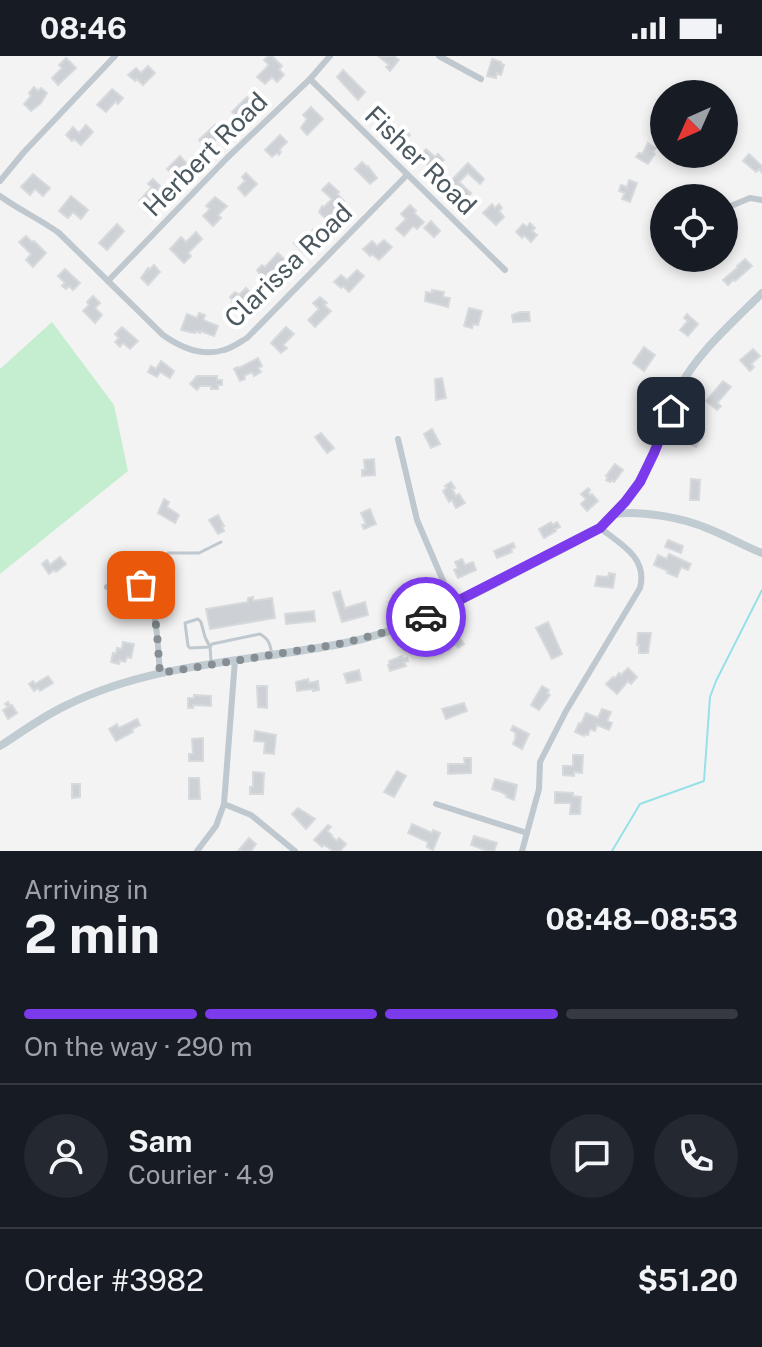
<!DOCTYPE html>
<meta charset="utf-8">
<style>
body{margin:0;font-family:"Public Sans",sans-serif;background:#242831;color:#f1f3f6;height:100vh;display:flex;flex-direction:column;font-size:30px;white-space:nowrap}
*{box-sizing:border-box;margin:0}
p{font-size:26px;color:#9ea1a6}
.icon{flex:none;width:44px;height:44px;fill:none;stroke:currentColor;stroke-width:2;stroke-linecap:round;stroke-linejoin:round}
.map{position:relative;height:795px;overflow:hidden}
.panel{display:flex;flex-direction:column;background:#171b24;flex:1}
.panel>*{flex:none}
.needle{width:52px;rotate:225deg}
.controls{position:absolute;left:650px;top:24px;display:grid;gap:16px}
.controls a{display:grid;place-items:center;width:88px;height:88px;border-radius:50%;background:#171b24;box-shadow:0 4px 12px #0003;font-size:40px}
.pin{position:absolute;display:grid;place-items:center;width:68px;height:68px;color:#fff;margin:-34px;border-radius:16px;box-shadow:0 4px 12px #0006}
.courier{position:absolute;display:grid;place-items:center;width:80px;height:80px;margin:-40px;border:6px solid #7c3aed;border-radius:50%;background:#fff;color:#222;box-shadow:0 2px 10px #0007}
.overview em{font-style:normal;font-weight:700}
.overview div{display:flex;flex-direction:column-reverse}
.overview{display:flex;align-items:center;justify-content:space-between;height:136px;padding:0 24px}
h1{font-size:52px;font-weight:700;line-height:60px}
.bar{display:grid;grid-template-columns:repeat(4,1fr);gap:12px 8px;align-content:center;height:96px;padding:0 24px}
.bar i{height:10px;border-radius:6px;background:#363941}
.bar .current{background:#7c3aed}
.bar p{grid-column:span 4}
.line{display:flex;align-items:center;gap:20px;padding:0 24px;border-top:2px solid #363941}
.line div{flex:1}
.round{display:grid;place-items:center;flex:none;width:84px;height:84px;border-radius:42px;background:#242831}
.status{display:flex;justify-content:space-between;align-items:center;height:56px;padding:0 40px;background:#171b24;direction:ltr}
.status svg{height:22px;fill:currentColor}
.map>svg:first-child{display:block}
.green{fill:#c5eed0}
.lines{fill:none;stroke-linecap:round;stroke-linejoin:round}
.stream{stroke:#96e1e8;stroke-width:2}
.building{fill:#cdd0d4;stroke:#d7dadd;stroke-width:2}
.service{stroke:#bfc8ce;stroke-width:3}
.minor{stroke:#bfc8ce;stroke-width:6}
.secondary{stroke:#c0cbd2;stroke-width:8}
.done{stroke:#868e93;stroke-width:8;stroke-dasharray:0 14.4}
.route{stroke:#7c3aed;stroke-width:10}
.labels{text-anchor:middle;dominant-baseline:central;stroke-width:8;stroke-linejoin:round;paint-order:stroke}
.street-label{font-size:26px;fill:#4b585f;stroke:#fff}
</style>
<div class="status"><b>08:46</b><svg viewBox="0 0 49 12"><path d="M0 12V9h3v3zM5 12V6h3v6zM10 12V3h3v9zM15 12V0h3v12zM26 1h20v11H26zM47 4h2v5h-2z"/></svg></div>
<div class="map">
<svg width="762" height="795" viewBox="0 0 762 795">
<rect width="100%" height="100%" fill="#f4f3f3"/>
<polygon class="green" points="52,266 114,349 128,415 0,518 0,313"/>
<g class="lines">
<polyline class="stream" points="612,795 640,748 704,725 710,641 716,625 762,534"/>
</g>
<g class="building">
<polygon points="268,0 272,0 282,10 279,13 284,19 277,26 272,21 265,28 257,21 269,9 264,4"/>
<polygon points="378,0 394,0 399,4 390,15 386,11 389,9"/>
<polygon points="66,2 76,12 58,29 52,22 62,12 59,9"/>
<polygon points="492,3 501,6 501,8 504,9 501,19 497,17 496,22 487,20"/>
<polygon points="148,10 155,17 143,29 137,23 135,25 128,19 136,12 141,17"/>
<polygon points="343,14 365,36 358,44 337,21"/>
<polygon points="34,31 38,35 41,32 47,37 41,47 31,55 24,48 31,40 29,37"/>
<polygon points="112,33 123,42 118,48 116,45 106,56 97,49"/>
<polygon points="247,41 254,48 241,65 232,56"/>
<polygon points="311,51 323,63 307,79 301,72 307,63 303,59"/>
<polygon points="390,65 400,74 403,72 410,79 400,88 384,71"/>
<polygon points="86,69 93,76 81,89 74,83 72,85 66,79 73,71 79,77"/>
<polygon points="215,69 222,76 207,95 199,84"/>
<polygon points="280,79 287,86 279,94 281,96 279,99 277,97 272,101 265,94"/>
<polygon points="648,87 656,92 653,96 655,98 648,108 636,101 639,97 642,98"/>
<polygon points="426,93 435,101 438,98 444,104 432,116 428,112 430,110 421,105 423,103 419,100"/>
<polygon points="749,98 762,110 762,117 759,113 756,116 743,105"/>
<polygon points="180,100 186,107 193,100 200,106 188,118 182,113 175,120 167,113"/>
<polygon points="362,106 367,111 368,110 377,122 370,128 355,113"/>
<polygon points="468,107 484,123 480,128 468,117 459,126 471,137 465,144 448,128"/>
<polygon points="246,117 257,128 245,140 238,132 245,125 242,121"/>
<polygon points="33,118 50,132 43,140 35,133 30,139 21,131"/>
<polygon points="153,123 160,130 158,132 167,137 160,145 158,143 154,146 153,145 146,152 139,145 152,131 148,128"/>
<polygon points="629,124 637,127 630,146 622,143 625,137 619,135 621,129 627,131"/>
<polygon points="329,127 339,136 337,138 344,145 336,153 341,158 334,165 332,163 329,166 319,156 322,150 324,151 332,143 322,134"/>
<polygon points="71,140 88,154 81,163 73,156 68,162 59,155"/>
<polygon points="215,141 227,150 218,159 221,162 213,170 203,160 210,153 206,150"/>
<polygon points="492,148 495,152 499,148 502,152 499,155 504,161 496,169 483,157"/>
<polygon points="410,149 416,155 414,157 424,166 417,173 413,170 404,180 396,173 406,163 401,158"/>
<polygon points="431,165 440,175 434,181 424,172"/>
<polygon points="530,167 535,172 532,175 537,179 531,186 524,179 522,182 516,176 523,168 527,171"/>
<polygon points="117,168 124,175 107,194 99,187"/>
<polygon points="313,174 320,181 303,196 294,187 301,180 304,183"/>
<polygon points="196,176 202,183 188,197 191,200 184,207 170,193 181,181 186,186"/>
<polygon points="26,180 32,186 34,185 46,197 33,211 26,204 31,198 19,186"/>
<polygon points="384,184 392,191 379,204 372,198 370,200 363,193 372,185 377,190"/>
<polygon points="278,197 291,210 285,216 279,211 274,217 279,222 272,229 267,223 265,225 257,214 262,209 265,211"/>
<polygon points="745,203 752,210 735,225 733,224 728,229 723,224 738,211 737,210"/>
<polygon points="154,209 160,216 148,229 141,222 148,212 149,214"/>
<polygon points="65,213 80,227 73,234 69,230 66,233 62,230 65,227 58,220"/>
<polygon points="357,214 364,220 349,236 343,230 341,232 334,226 341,219 347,224"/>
<polygon points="246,232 253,239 246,246 251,251 243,259 231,248 233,245 230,241 235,236 239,239"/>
<polygon points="432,234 444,236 443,241 450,242 448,251 425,245 426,236 432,237"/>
<polygon points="93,240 100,247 95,252 102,259 95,267 83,255 89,249 87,246"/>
<polygon points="320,241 327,247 324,249 331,255 315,271 308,264 319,253 313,247"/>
<polygon points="469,252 482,255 478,269 473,268 472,272 464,270"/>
<polygon points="520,256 529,256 530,265 513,266 512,259"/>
<polygon points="199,257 205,259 203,264 218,270 214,280 200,275 200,277 196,275 195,277 181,274 187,258 197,262"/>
<polygon points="687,258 698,268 688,280 680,274 688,265 684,262"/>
<polygon points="122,271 138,285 130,293 123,287 120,291 115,286 119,282 115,278"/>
<polygon points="286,271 294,278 283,289 287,292 281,297 271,287"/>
<polygon points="644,291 655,299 644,315 633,307"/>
<polygon points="753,293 760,300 751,308 754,311 750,315 740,304"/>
<polygon points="258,302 262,310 258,312 261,316 254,320 252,316 244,320 245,323 240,325 234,313 238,311 239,312"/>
<polygon points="161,305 174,315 170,322 160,316 157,321 148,316 151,310 156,313"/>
<polygon points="197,320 217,320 217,324 222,324 222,329 218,329 218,333 211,333 211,330 200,330 197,334 190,328"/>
<polygon points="442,322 446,342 436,344 435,323"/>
<polygon points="723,325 731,331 717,347 721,350 717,354 706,345"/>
<polygon points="432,373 440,388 431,392 424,378"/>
<polygon points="695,375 702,379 696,391 688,387"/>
<polygon points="321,377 334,392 327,397 315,381"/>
<polygon points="374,403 375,419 362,420 362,414 365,414 364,404"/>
<polygon points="615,408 623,414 614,426 612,424 610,426 606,424 608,421 606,420"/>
<polygon points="691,423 700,424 699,444 690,444"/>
<polygon points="451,426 455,432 452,433 456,440 459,438 465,447 456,452 452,444 449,446 443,435 447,432 445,430"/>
<polygon points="588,432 590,434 588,437 590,439 592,438 598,445 587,455 581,448 586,443 581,438"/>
<polygon points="164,443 169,446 167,451 179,459 175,467 158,457"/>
<polygon points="370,453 376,468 364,473 362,469 366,468 361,457"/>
<polygon points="218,459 224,470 222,471 224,475 218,478 209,464"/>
<polygon points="551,466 553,469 557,466 560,471 555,473 556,475 544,482 539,473"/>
<polygon points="668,484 683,490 681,497 665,491"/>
<polygon points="513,487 515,491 511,493 512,496 497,502 494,495"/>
<polygon points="669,498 691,508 688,514 681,511 677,521 667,517 668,515 654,509 658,499 667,503"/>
<polygon points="60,501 66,508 56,516 54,514 49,518 42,508 47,504 50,509"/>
<polygon points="462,503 465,509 473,506 476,514 458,522 454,514 458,512 455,506"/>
<polygon points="609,517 615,518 613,532 595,530 597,520 608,521"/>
<polygon points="430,528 434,536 422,544 416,545 410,531 414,529 416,535"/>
<polygon points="340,535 345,552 365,546 368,559 342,566 333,537"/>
<polygon points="253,541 253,545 272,542 275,562 210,573 206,553 248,546 248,542"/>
<polygon points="314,555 315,565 286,568 285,558"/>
<polygon points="548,566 562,598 552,603 536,572"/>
<polygon points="455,576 464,588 458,592 455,588 448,594 442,586"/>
<polygon points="638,577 651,577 648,597 639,597 639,589 637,589"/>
<polygon points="123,586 134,588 131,602 127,601 125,606 120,604 119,608 111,606 113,597 116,598 117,592 122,593"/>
<polygon points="402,600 403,603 407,602 408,605 404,606 406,610 390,615 388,609 390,608 389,605"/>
<polygon points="628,612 637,621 631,628 628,625 617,638 606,628 613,621 615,622 619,617 621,619"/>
<polygon points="359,614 361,624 347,627 344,618"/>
<polygon points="48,620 53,627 40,635 38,632 34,635 29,628 33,625 35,628"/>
<polygon points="308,623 309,627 318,625 319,634 313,635 313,633 297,635 296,626"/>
<polygon points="257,630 267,630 267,652 258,651"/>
<polygon points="542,630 549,634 547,637 550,639 539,654 531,649"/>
<polygon points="194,639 211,640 211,650 193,649 193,652 188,652 188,642 194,642"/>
<polygon points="8,646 10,650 12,649 17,657 8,663 3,654 8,651 5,648"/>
<polygon points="464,647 467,655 446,663 442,653"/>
<polygon points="602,653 611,656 607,665 612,667 609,674 597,669 595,675 590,673 588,679 585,678 584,680 575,676 579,667 581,668 586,657 598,662"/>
<polygon points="137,663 140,669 132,673 133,676 116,685 109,673 117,668 119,672"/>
<polygon points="513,670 529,678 522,693 513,688 516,681 515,680 516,677 511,674"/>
<polygon points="255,675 276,679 274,698 264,697 265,686 254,685"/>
<polygon points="203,682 203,705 189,705 189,698 193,698 192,683"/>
<polygon points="573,699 583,699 582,717 574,716 574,720 563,719 563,710 573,710"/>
<polygon points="464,702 471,702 471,717 448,718 448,708 465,708"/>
<polygon points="397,715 406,720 394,741 384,736"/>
<polygon points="253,716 264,717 263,738 250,738 250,731 253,731"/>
<polygon points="189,722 199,722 200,743 189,743"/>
<polygon points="495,723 517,729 514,744 506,741 507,739 501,736 492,733"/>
<polygon points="72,728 80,728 80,741 72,742"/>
<polygon points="555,736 573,737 573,740 581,741 580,758 570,758 571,747 555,747"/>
<polygon points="298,752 315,763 306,773 292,758"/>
<polygon points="412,768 432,777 433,774 440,777 433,794 427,791 428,786 408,777"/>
<polygon points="328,769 331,771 327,775 332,779 331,780 337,785 339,782 346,788 340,795 333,795 324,789 322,791 314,784"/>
<polygon points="474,780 497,787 494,795 488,795 471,789"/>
<polygon points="249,782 256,788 251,795 238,795"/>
</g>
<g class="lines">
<g class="service">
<polyline points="139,528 168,497 199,497 221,486"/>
<polygon points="198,563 201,566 205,581 210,591 190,592 188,590 185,567"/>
<path d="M211,605L210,591L212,588L260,578C269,583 270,588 272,598"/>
</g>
<g class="minor">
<polyline points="439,0 481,23"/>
<polyline points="310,23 505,214"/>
<polyline points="0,125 24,96 115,0"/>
<path d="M0,140C19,154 40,163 59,177L163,279C180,291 202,301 224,294C232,292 240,286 247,282L407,119"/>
<polyline points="726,152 750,142 762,144"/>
<polyline points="108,225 227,102 310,23 330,0"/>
<polyline points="398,383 417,464 453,548"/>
<path d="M107,531L129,524C160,533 157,590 160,617"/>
<polyline points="224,748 251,759 295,795"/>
<polyline points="436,748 527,777"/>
<polyline points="197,795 216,770 224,748 235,604"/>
<path d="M522,795L539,733L540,706L566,655L640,532C648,502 621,488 600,472"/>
</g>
<g class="secondary">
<path d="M614,458C641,454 684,462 709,473C727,480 744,490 762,497"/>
<path d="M0,690C22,676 43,660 67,649C154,606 251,606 345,587C408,575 466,542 523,513C548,500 575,488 598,473C605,469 610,462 616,456C651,418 658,378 679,333C695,299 735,264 762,237"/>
</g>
</g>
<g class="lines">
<path class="done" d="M141,529C159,548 157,591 160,617L345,587L407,570L426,561"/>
<polyline class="route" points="426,561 600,472 625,446 640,426 654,397 671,355"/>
</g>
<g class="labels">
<g class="street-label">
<text transform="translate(205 98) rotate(-45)">Herbert Road</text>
<text transform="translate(421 104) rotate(44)">Fisher Road</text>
<text transform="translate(288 209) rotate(-44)">Clarissa Road</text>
</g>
</g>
</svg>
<div class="controls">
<a><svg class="needle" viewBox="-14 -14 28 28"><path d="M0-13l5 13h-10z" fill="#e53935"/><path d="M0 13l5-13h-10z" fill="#9ea1a6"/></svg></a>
<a><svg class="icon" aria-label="locate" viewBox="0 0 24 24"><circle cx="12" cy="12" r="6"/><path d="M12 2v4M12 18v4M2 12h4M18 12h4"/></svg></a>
</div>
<div class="pin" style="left:141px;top:529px;background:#ea580c"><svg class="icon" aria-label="bag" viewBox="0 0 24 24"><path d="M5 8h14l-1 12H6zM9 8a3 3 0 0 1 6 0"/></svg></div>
<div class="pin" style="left:671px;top:355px;background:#1f2937"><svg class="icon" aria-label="home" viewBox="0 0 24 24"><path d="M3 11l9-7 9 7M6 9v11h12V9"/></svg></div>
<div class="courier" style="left:426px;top:561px"><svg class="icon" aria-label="car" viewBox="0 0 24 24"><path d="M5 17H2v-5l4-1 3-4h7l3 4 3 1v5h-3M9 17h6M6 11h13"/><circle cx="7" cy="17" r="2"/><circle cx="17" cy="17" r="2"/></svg></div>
</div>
<section class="panel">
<div class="overview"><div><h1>2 min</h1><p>Arriving in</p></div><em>08:48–08:53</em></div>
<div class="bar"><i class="current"></i><i class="current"></i><i class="current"></i><i></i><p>On the way · 290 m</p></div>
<div class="line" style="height:144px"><a class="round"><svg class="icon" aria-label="person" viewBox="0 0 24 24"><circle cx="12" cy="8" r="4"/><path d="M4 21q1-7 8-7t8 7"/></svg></a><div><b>Sam</b><p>Courier · 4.9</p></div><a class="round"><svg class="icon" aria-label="chat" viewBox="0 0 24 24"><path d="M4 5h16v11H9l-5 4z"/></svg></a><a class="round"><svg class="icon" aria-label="phone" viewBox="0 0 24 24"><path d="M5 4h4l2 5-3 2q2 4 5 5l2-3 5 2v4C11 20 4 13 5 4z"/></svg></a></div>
<div class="line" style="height:104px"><div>Order #3982</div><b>$51.20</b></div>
</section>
